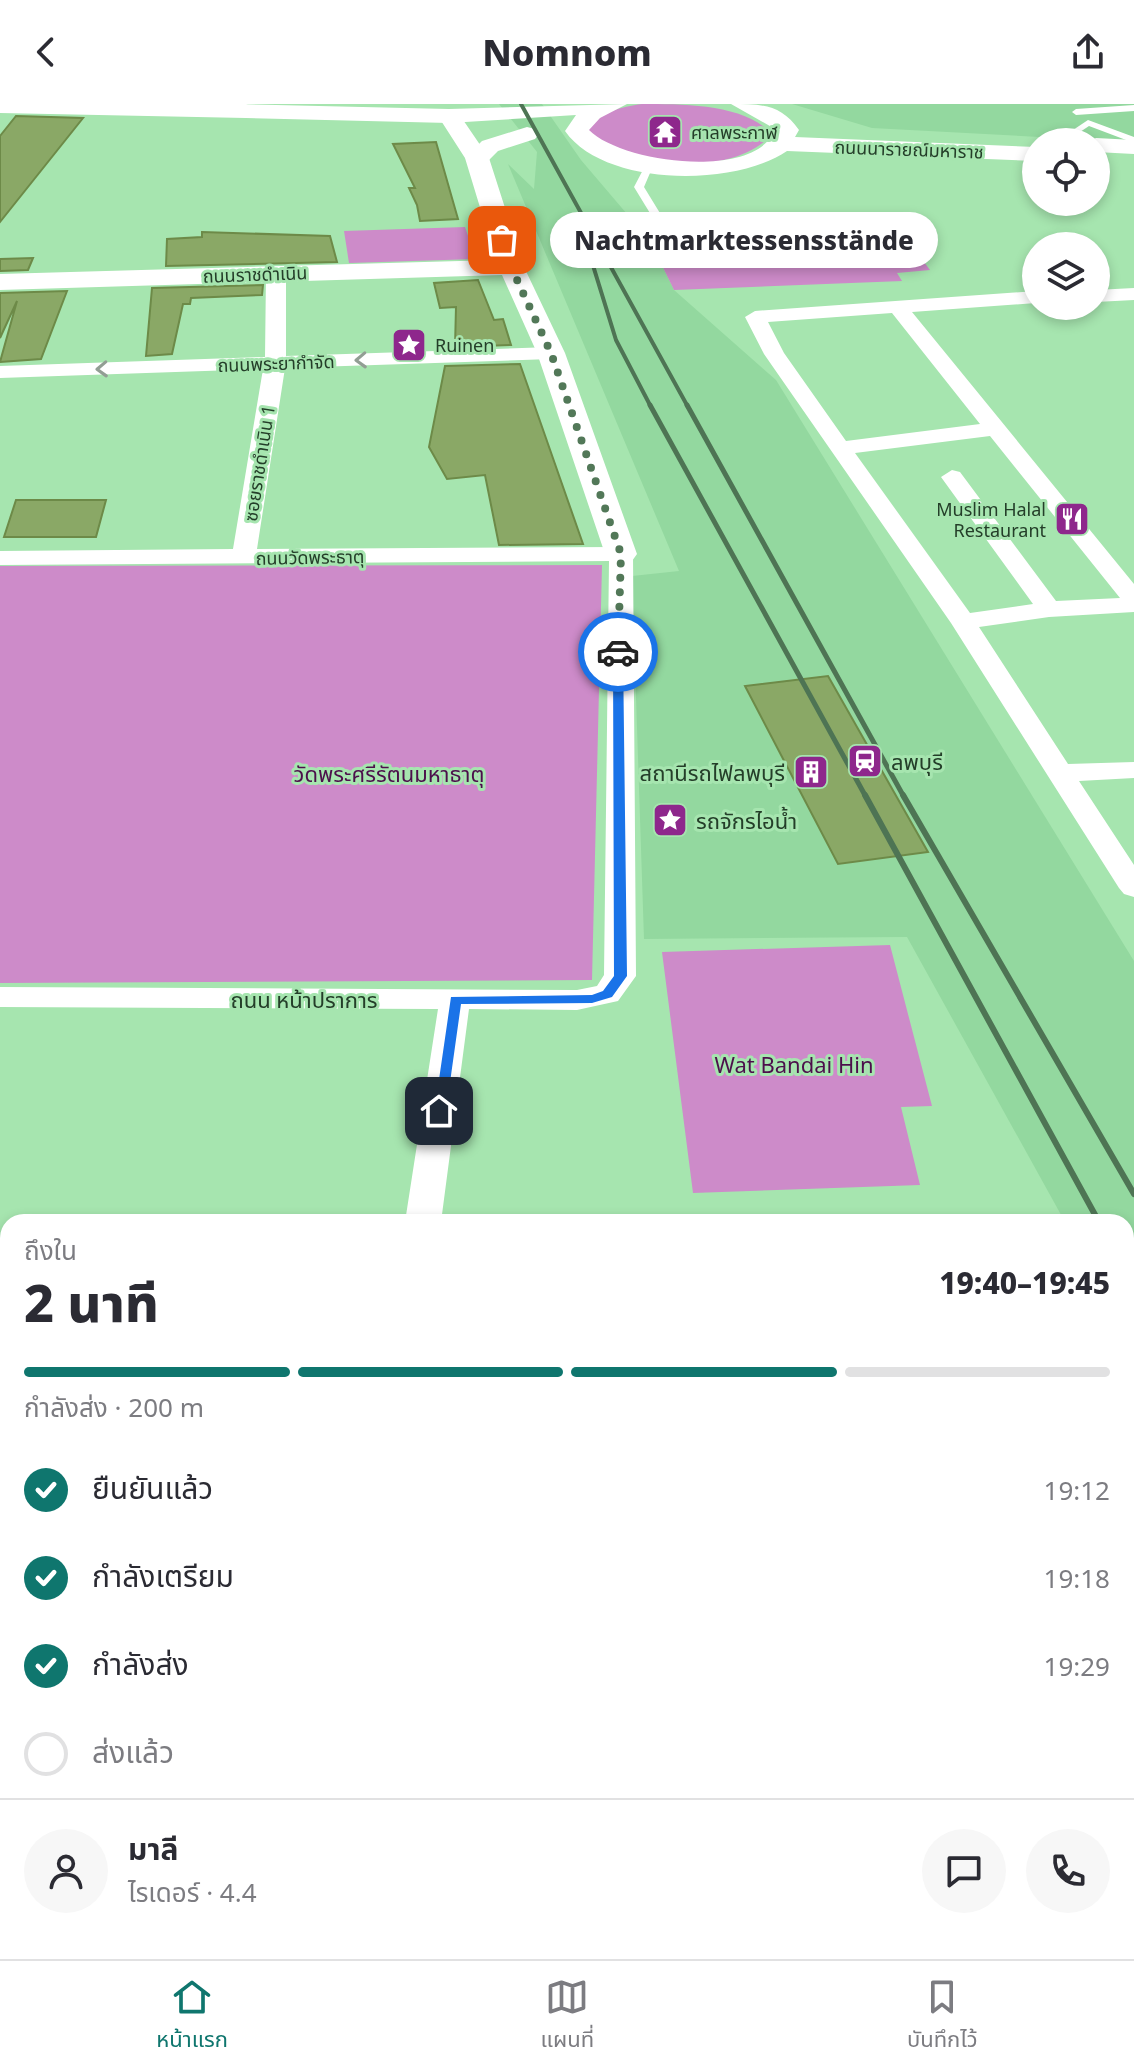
<!DOCTYPE html>
<html lang="th">
<meta charset="utf-8">
<style>
body{margin:0;font-family:"Noto Sans","Noto Sans Thai",sans-serif;background:#f7f7f7;color:#2b2b33;height:100vh;display:flex;flex-direction:column;font-size:30px;white-space:nowrap}
*{box-sizing:border-box;margin:0}
p{font-size:26px;color:#7c7c81}
.icon{flex:none;width:44px;height:44px;fill:none;stroke:currentColor;stroke-width:2;stroke-linecap:round;stroke-linejoin:round}
.map{position:relative;flex:1;overflow:hidden}
.drawer{position:absolute;left:0px;top:1110px;width:1134px;height:746px;display:flex;flex-direction:column;background:#fff;border-radius:24px 24px 0 0;box-shadow:0 4px 12px #0003}
.drawer>*{flex:none}
.tools{position:absolute;left:1022px;top:24px;display:grid;gap:16px}
.tools a{display:grid;place-items:center;width:88px;height:88px;border-radius:50%;background:#fff;box-shadow:0 4px 12px #0003;font-size:40px}
.pin{position:absolute;display:grid;place-items:center;width:68px;height:68px;color:#fff;margin:-34px;border-radius:16px;box-shadow:0 4px 12px #0006}
.courier{position:absolute;display:grid;place-items:center;width:80px;height:80px;margin:-40px;border:6px solid #1a73e8;border-radius:50%;background:#fff;color:#222;box-shadow:0 2px 10px #0007}
.bubble{position:absolute;height:56px;border-radius:28px;background:#fff;box-shadow:0 4px 12px #0003;font-size:26px;font-weight:800;line-height:56px;text-align:center}
.summary em{font-style:normal;font-weight:800}
.summary div{display:flex;flex-direction:column-reverse}
.summary{display:flex;align-items:center;justify-content:space-between;height:136px;padding:0 24px}
h1{font-size:52px;font-weight:800;line-height:60px}
.bar{display:grid;grid-template-columns:repeat(4,1fr);gap:12px 8px;align-content:center;height:96px;padding:0 24px}
.bar i{height:10px;border-radius:6px;background:#e1e1e2}
.bar .on{background:#0f766e}
.bar p{grid-column:span 4}
.line{display:flex;align-items:center;gap:20px;padding:0 24px;border-top:2px solid #e1e1e2}
.line div{flex:1}
.round{display:grid;place-items:center;flex:none;width:84px;height:84px;border-radius:42px;background:#f7f7f7}
ol{padding:0 24px;list-style:none}
li{display:flex;align-items:center;gap:24px;height:88px}
li p{margin-inline-start:auto}
li .icon{padding:8px;border-radius:50%;background:#0f766e;color:#fff;stroke-width:4}
li:last-child{color:#7c7c81}
li i{width:44px;height:44px;border:4px solid #e1e1e2;border-radius:50%}
header{display:flex;justify-content:space-between;align-items:center;height:104px;padding:0 24px;background:#fff;font-size:36px;font-weight:800}
.menu{display:flex;justify-content:space-around;align-items:center;height:112px;border-top:2px solid #e1e1e2;background:#fff;font-size:22px;color:#7c7c81}
.menu a{display:grid;justify-items:center;gap:4px}
.menu .on{color:#0f766e}
.map>svg:first-child{display:block}
.built{fill:#93d89f}
.green{fill:#cd8bc9}
.building{fill:#8aa866;stroke:#6d8a48;stroke-width:2}
.lines{fill:none;stroke-linecap:round;stroke-linejoin:round}
.service{fill:#fff;fill-rule:evenodd}
.minor{fill:#fff;fill-rule:evenodd}
.tertiary{fill:#fff;fill-rule:evenodd}
.primary{fill:#fff;fill-rule:evenodd}
.rail-far2{stroke:#4e7454;stroke-width:4}
.rail-far1{stroke:#4e7454;stroke-width:5}
.rail{stroke:#4e7454;stroke-width:6}
.oneway{stroke:#929e94}
.route{fill:#1a73e8}
.done{stroke:#527858;stroke-width:8;stroke-dasharray:0 14.4}
.labels{text-anchor:middle;dominant-baseline:central;stroke-width:6;stroke-linejoin:round;paint-order:stroke}
.far-poi-label{font-size:18px;fill:#243e29;stroke:#a6e5af;text-anchor:start}
.far-street-label{font-size:18px;fill:#243e29;stroke:#a6e5af}
.poi-label{font-size:22px;fill:#243e29;stroke:#a6e5af;text-anchor:start}
.park-label{font-size:22px;fill:#4c0f4b;stroke:#a6e5af}
.street-label{font-size:22px;fill:#243e29;stroke:#a6e5af}
</style>
<header><svg class="icon" aria-label="back" viewBox="0 0 24 24"><path d="M15 5l-7 7 7 7"/></svg>Nomnom<svg class="icon" aria-label="share" viewBox="0 0 24 24"><path d="M12 15V3M7 8l5-5 5 5M5 13v7h14v-7"/></svg></header>
<div class="map">
<svg width="1134" height="1855" viewBox="0 0 1134 1855">
<rect width="100%" height="100%" fill="#a6e5af"/>
<g class="built">
<polygon points="499,0 542,0 581,56 650,137 674,186 776,276 1134,857 1134,1243 1126,1229 1126,1118 1065,1118 907,833 644,835 632,472 679,467 508,60 534,85 537,48"/>
<polygon points="792,0 1134,0 1134,38 872,24"/>
</g>
<g class="green">
<path d="M642,0C683,0 739,0 768,26L766,36C733,65 670,64 629,54C615,50 599,35 587,26C599,8 621,3 642,0Z"/>
<polygon points="465,123 476,155 349,159 344,127"/>
<polygon points="817,129 906,134 930,166 897,169 902,177 674,186 650,137"/>
<polygon points="602,461 592,876 0,879 0,462"/>
<polygon points="890,841 932,1002 901,1003 920,1081 693,1089 662,848"/>
</g>
<g class="building">
<polygon points="16,12 83,14 0,118 0,32"/>
<polygon points="436,38 458,115 420,117 417,101 409,84 415,84 393,40"/>
<polygon points="202,128 330,132 337,158 166,162 167,135 202,133"/>
<polygon points="33,154 28,166 0,167 0,155"/>
<polygon points="478,176 494,216 503,215 511,241 455,243 456,203 440,204 434,179"/>
<polygon points="263,181 262,191 191,194 190,200 183,200 172,250 146,252 152,184"/>
<polygon points="67,187 41,255 0,258 17,197 0,234 0,189"/>
<polygon points="520,260 583,440 499,441 485,371 447,375 429,343 445,262"/>
<polygon points="16,396 106,396 96,433 4,433"/>
<polygon points="828,572 928,748 838,760 745,582"/>
</g>
<g class="lines">
<g class="service">
<polygon points="1134,1 1134,7 1076,11 1072,8 1076,5"/>
<polygon points="1088,16 1134,33 1134,39 1089,22 1065,38 1055,38"/>
<polygon points="649,59 653,62 644,83 666,119 661,122 656,119 634,83 645,62"/>
</g>
<g class="minor">
<polygon points="276,163 286,169 286,252 551,243 561,249 551,255 285,264 257,445 621,443 633,450 636,872 618,897 577,906 469,905 441,1118 405,1118 438,905 0,903 0,883 577,886 597,882 604,871 609,457 0,461 0,447 233,445 263,265 0,274 0,262 265,253 266,169"/>
<polygon points="1134,184 1134,196 1096,198 1096,186"/>
<path d="M1036,187V199L912,208L1134,480V508L1049,513L979,523L1068,660L1134,658V674L1079,677L1134,761V793L1124,790L1119,784L951,519L764,250L745,213L755,207ZM892,209L980,320L846,337L784,249L768,218ZM990,332L1120,494L1056,497L960,368L952,366L941,373L1033,500L970,509L855,349Z"/>
<polygon points="309,1848 357,1848 356,1855 308,1855"/>
</g>
<g class="tertiary">
<polygon points="0,0 246,0 257,7 246,14 0,9"/>
<polygon points="449,5 457,7 489,54 524,163 565,249 637,450 632,457 610,457 605,450 537,249 502,171 0,186 0,170 496,156 465,54 438,12"/>
</g>
<g class="primary">
<path d="M237,0L449,5L627,0L600,14L589,26C621,59 757,77 775,25L731,0C761,0 781,0 799,26L795,33L1036,43V57L787,47C735,83 604,83 565,27L576,11L449,19L246,14L234,7Z"/>
<polygon points="527,23 535,25 539,30 535,35 498,47 486,59 477,61 465,54 482,37"/>
<polygon points="1096,34 1134,36 1134,50 1096,48 1096,38 1086,38"/>
</g>
<g class="rail-far2">
<polyline points="521,0 688,303"/>
<polyline points="583,129 616,236 651,303"/>
</g>
<g class="rail-far1">
<polyline points="650,301 866,693"/>
<polyline points="687,301 904,693"/>
</g>
<g class="rail">
<polyline points="865,691 1099,1118"/>
<polyline points="903,691 1134,1090"/>
<polyline points="1126,1168 1134,1182"/>
</g>
</g>
<defs><path id="oneway-chevron" d="M-2-3.5L2.5 0L-2 3.5" fill="none" stroke-width="1.6" stroke-linecap="round" stroke-linejoin="round" transform="scale(2)"/></defs>
<g class="oneway">
<use href="#oneway-chevron" transform="translate(361 256) rotate(178)"/>
<use href="#oneway-chevron" transform="translate(102 265) rotate(178)"/>
</g>
<polygon class="route" points="618,545 623,548 627,872 612,893 592,899 461,900 446,1007 434,1010 451,893 592,891 603,887 614,872 613,548"/>
<g class="lines">
<polyline class="done" points="502,136 511,163 551,249 621,450 618,548"/>
</g>
<defs>
<g id="temple-square" transform="scale(1.8)"><rect x="-9" y="-9" width="18" height="18" rx="4" fill="#8e278c" stroke="#a6e5af"/><path d="M0-6L5-2H3V0L6.5 2.5H4V6H1.5V3h-3V6H-4V2.5H-6.5L-3 0V-2H-5Z" fill="#fff"/></g>
<g id="sight-square" transform="scale(1.8)"><rect x="-9" y="-9" width="18" height="18" rx="4" fill="#8e278c" stroke="#a6e5af"/><path d="M0-6L1.8-2.2L6-1.7L2.9 1.2L3.7 5.4L0 3.3L-3.7 5.4L-2.9 1.2L-6-1.7L-1.8-2.2Z" fill="#fff"/></g>
<g id="restaurant-square" transform="scale(1.8)"><rect x="-9" y="-9" width="18" height="18" rx="4" fill="#8e278c" stroke="#a6e5af"/><path d="M-5-6h1v4h1v-4h1v4h1v-4h1v5L-1.5 .5V6h-2V.5L-5-1ZM5-6V6H3V1.5H1.5Q1.5-4 5-6Z" fill="#fff"/></g>
<g id="station-square" transform="scale(1.8)"><rect x="-9" y="-9" width="18" height="18" rx="4" fill="#8e278c" stroke="#a6e5af"/><path d="M-3-6H3Q5-6 5-4V2Q5 4 3 4L4.5 6H3L1.5 4h-3L-3 6H-4.5L-3 4Q-5 4-5 2V-4Q-5-6-3-6ZM-3.5-4v3h7v-3ZM-3.5 1v1.5H-2V1ZM2 1v1.5H3.5V1Z" fill="#fff"/></g>
<g id="building-square" transform="scale(1.8)"><rect x="-9" y="-9" width="18" height="18" rx="4" fill="#8e278c" stroke="#a6e5af"/><path d="M-4-6H4V6H1V3H-1V6H-4ZM-2.5-4.3h1.7v1.8h-1.7ZM.8-4.3h1.7v1.8H.8ZM-2.5-1h1.7V.8h-1.7ZM.8-1h1.7V.8H.8Z" fill="#fff"/></g>
</defs>
<g fill-rule="evenodd">
<use href="#temple-square" x="665" y="28"/>
<use href="#sight-square" x="409" y="241"/>
<use href="#restaurant-square" x="1072" y="415"/>
<use href="#station-square" x="865" y="657"/>
<use href="#building-square" x="811" y="668"/>
<use href="#sight-square" x="670" y="716"/>
</g>
<g class="labels">
<g class="far-poi-label">
<text x="691" y="28">ศาลพระกาฬ</text>
<text x="435" y="241">Ruinen</text>
<text x="1046" y="405" text-anchor="end">Muslim Halal<tspan x="1046" dy="21">Restaurant</tspan></text>
</g>
<g class="far-street-label">
<text transform="translate(909 45) rotate(2)">ถนนนารายณ์มหาราช</text>
<text transform="translate(255 170) rotate(-2)">ถนนราชดำเนิน</text>
<text transform="translate(276 259) rotate(-2)">ถนนพระยากำจัด</text>
<text transform="translate(259 359) rotate(-81)">ซอยราชดำเนิน 1</text>
<text transform="translate(310 453) rotate(-1)">ถนนวัดพระธาตุ</text>
</g>
<g class="poi-label">
<text x="891" y="657">ลพบุรี</text>
<text x="785" y="668" text-anchor="end">สถานีรถไฟลพบุรี</text>
<text x="696" y="716">รถจักรไอน้ำ</text>
</g>
<g class="park-label">
<text x="389" y="669">วัดพระศรีรัตนมหาธาตุ</text>
<text x="794" y="960">Wat Bandai Hin</text>
</g>
<g class="street-label">
<text x="304" y="895">ถนน หน้าปราการ</text>
</g>
</g>
</svg>
<div class="tools">
<a><svg class="icon" aria-label="locate" viewBox="0 0 24 24"><circle cx="12" cy="12" r="6"/><path d="M12 2v4M12 18v4M2 12h4M18 12h4"/></svg></a>
<a><svg class="icon" aria-label="layers" viewBox="0 0 24 24"><path d="M12 4l9 5-9 5-9-5zM3 14l9 5 9-5"/></svg></a>
</div>
<div class="pin" style="left:502px;top:136px;background:#ea580c"><svg class="icon" aria-label="bag" viewBox="0 0 24 24"><path d="M5 8h14l-1 12H6zM9 8a3 3 0 0 1 6 0"/></svg></div>
<div class="pin" style="left:439px;top:1007px;background:#1f2937"><svg class="icon" aria-label="home" viewBox="0 0 24 24"><path d="M3 11l9-7 9 7M6 9v11h12V9"/></svg></div>
<div class="courier" style="left:618px;top:548px"><svg class="icon" aria-label="car" viewBox="0 0 24 24"><path d="M5 17H2v-5l4-1 3-4h7l3 4 3 1v5h-3M9 17h6M6 11h13"/><circle cx="7" cy="17" r="2"/><circle cx="17" cy="17" r="2"/></svg></div>
<div class="bubble" style="left:550px;top:108px;width:388px">Nachtmarktessensstände</div>
<section class="drawer">
<div class="summary"><div><h1>2 นาที</h1><p>ถึงใน</p></div><em>19:40–19:45</em></div>
<div class="bar"><i class="on"></i><i class="on"></i><i class="on"></i><i></i><p>กำลังส่ง · 200 m</p></div>
<ol>
<li><svg class="icon" aria-label="check" viewBox="0 0 24 24"><path d="M5 12l5 5 9-10"/></svg>ยืนยันแล้ว<p>19:12</p></li>
<li><svg class="icon" aria-label="check" viewBox="0 0 24 24"><path d="M5 12l5 5 9-10"/></svg>กำลังเตรียม<p>19:18</p></li>
<li><svg class="icon" aria-label="check" viewBox="0 0 24 24"><path d="M5 12l5 5 9-10"/></svg>กำลังส่ง<p>19:29</p></li>
<li><i></i>ส่งแล้ว</li>
</ol>
<div class="line" style="height:144px"><a class="round"><svg class="icon" aria-label="person" viewBox="0 0 24 24"><circle cx="12" cy="8" r="4"/><path d="M4 21q1-7 8-7t8 7"/></svg></a><div><b>มาลี</b><p>ไรเดอร์ · 4.4</p></div><a class="round"><svg class="icon" aria-label="chat" viewBox="0 0 24 24"><path d="M4 5h16v11H9l-5 4z"/></svg></a><a class="round"><svg class="icon" aria-label="phone" viewBox="0 0 24 24"><path d="M5 4h4l2 5-3 2q2 4 5 5l2-3 5 2v4C11 20 4 13 5 4z"/></svg></a></div>
</section>
</div>
<nav class="menu">
<a class="on"><svg class="icon" aria-label="home" viewBox="0 0 24 24"><path d="M3 11l9-7 9 7M6 9v11h12V9"/></svg>หน้าแรก</a>
<a><svg class="icon" aria-label="map" viewBox="0 0 24 24"><path d="M3 6l6-2 6 2 6-2v14l-6 2-6-2-6 2zM9 4v14M15 6v14"/></svg>แผนที่</a>
<a><svg class="icon" aria-label="saved" viewBox="0 0 24 24"><path d="M7 4h10v16l-5-4-5 4z"/></svg>บันทึกไว้</a>
</nav>
